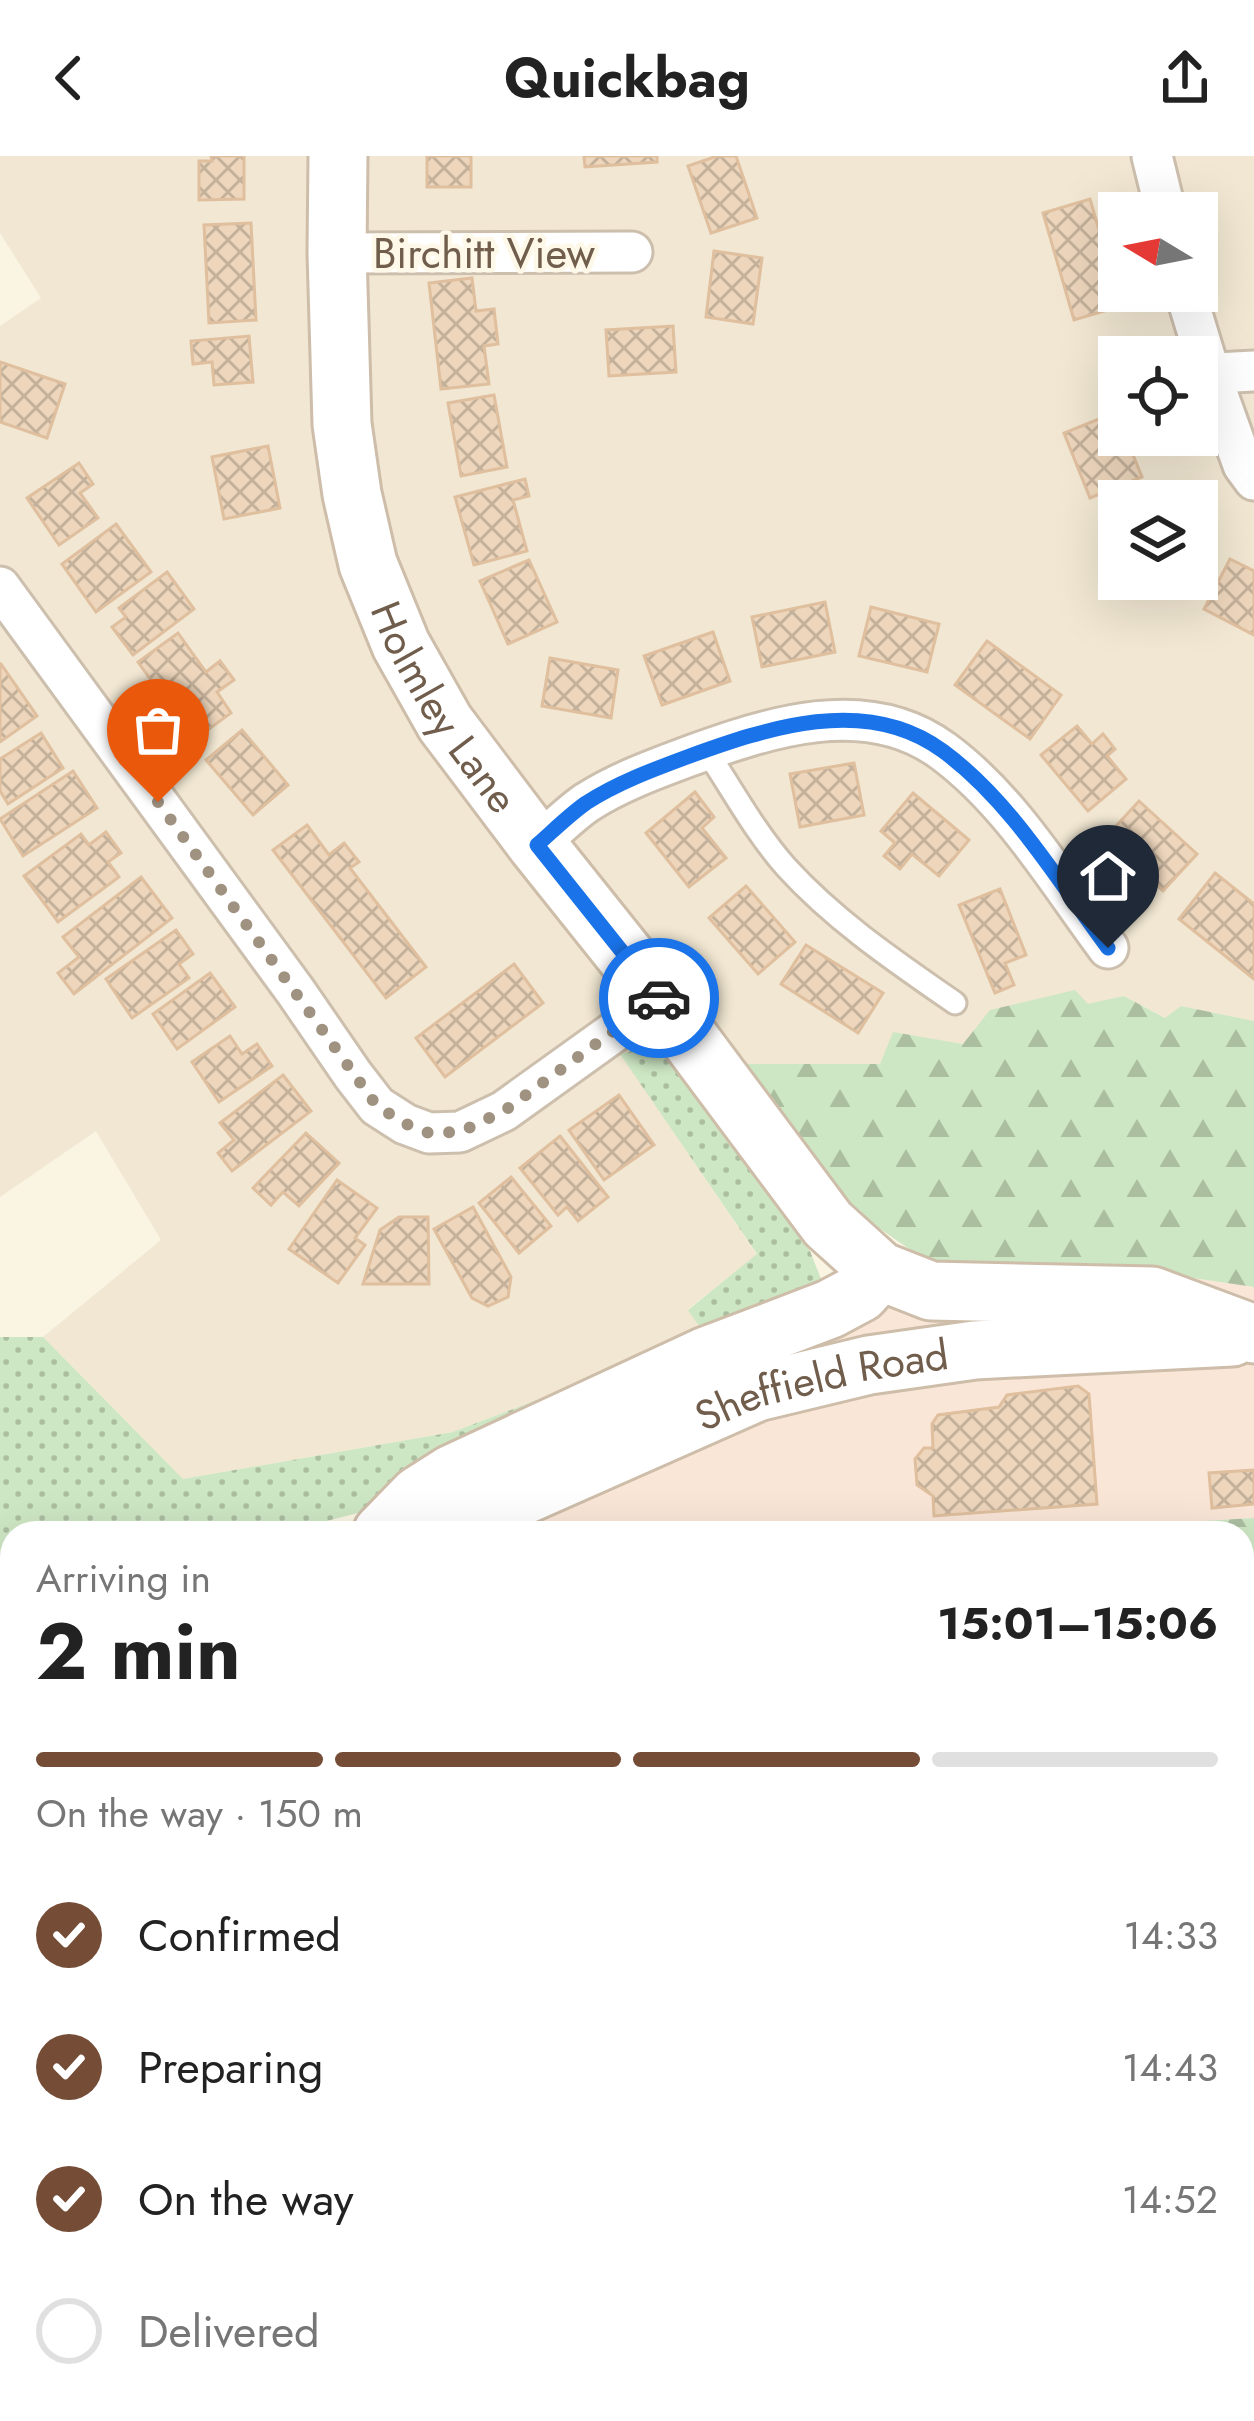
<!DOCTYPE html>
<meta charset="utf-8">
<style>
body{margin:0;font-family:Jost,sans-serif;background:#f2f2f2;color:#222;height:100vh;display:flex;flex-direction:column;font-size:45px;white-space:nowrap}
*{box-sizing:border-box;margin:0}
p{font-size:39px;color:#767676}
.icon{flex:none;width:66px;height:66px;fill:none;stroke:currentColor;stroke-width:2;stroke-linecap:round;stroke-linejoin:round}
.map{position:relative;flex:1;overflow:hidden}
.panel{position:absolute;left:0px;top:1365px;width:1254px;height:900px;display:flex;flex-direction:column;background:#fff;border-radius:36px 36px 0 0;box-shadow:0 12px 48px #0002}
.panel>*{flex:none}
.needle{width:78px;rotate:280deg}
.buttons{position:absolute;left:1098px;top:36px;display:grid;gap:24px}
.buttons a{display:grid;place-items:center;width:120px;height:120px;border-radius:0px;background:#fff;box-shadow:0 12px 48px #0002;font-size:60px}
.pin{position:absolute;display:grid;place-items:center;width:102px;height:102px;color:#fff;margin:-123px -51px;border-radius:50% 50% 50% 0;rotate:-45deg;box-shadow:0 0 12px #0007}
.pin .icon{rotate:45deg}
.courier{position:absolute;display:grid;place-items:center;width:120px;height:120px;margin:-60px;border:9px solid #1a73e8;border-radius:50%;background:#fff;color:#222;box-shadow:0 3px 15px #0007}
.overview em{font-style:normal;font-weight:700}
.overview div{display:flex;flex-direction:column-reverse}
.overview{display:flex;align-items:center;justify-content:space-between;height:204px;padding:0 36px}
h1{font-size:78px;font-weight:700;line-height:90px}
.bar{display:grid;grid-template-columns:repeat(4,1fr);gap:18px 12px;align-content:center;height:144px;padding:0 36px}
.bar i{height:15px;border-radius:9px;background:#e0e0e0}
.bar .on{background:#754d37}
.bar p{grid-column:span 4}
ol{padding:0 36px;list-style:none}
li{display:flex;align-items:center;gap:36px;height:132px}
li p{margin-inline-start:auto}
li .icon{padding:12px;border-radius:50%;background:#754d37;color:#fff;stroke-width:4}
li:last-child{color:#767676}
li i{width:66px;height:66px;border:6px solid #e0e0e0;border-radius:50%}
header{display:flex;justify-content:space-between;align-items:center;height:156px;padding:0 36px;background:#fff;font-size:54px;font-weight:700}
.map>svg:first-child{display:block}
.residential{fill:#f1e7d2;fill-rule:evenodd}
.commercial{fill:#fae6d7}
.industrial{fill:#eae5dd}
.grass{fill:url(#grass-dots)}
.forest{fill:url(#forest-firs)}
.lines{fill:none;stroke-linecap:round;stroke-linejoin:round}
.stream{stroke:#a0c5d3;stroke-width:12}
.building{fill:url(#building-cross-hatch);stroke:#dfbf9e;stroke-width:3}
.lane-casing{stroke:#cdbfad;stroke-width:27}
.street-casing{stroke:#cdbfad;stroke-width:45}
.secondary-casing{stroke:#cdbda9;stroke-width:63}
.lane{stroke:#fff;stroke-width:21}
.street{stroke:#fff;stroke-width:39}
.secondary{stroke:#fff;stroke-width:57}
.rail-casing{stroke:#b8a3c2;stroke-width:14}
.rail{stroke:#fdf8e8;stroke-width:9;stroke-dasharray:27;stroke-linecap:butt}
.done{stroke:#a09280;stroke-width:12;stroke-dasharray:0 21.6}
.route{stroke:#1a73e8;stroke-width:15}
.labels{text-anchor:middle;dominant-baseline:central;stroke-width:9;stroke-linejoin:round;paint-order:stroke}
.street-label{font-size:42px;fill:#705d4b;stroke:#fdf8e8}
</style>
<header><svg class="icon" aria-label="back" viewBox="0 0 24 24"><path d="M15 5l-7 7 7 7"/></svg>Quickbag<svg class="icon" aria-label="share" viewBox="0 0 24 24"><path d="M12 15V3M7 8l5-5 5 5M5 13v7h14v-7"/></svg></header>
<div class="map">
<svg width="1254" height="2265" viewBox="0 0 1254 2265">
<defs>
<pattern id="grass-dots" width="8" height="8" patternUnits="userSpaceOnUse" patternTransform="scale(3)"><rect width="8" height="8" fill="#cde6c3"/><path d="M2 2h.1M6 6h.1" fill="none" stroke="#abbea0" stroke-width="1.8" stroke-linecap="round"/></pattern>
<pattern id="forest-firs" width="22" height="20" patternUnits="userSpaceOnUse" patternTransform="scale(3)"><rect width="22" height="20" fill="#cde6c3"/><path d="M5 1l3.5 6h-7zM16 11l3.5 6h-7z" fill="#abbea0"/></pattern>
<pattern id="building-cross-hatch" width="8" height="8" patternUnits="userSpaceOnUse" patternTransform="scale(3)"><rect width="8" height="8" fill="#edd6bc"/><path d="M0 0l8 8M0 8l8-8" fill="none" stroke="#c4b19b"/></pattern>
</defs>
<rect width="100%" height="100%" fill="#faf4e3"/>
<path class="residential" d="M0,0H1254V865L1181,850L1166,862L1124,840L963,888L894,877L880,908H742L621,898L757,1099L688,1153L706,1180L453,1276L183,1323L43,1181L161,1084L96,975L0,1041V170L41,142L0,77ZM1119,57H1197V135H1119ZM1119,201H1197V279H1119ZM1119,345H1197V423H1119Z"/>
<g class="commercial">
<polygon points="1118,1111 1254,1131 1254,1362 993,1377 378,1377 945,1118"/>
<polygon points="12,1450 12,1756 4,1791 12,1801 12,1981 0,1980 0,1451"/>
</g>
<polygon class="industrial" points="1242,1837 1254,1889 1254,2265 0,2265 0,2161 12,2153 12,2253 1242,2253"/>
<g class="grass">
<polygon points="647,891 672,902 810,1095 821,1123 809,1140 706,1180 688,1154 757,1098 620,898"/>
<polygon points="0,1181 43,1181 183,1323 453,1276 616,1214 378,1352 279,1377 12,1377 12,1450 0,1451"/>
</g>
<g class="forest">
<polygon points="1075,834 1088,848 1124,840 1165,862 1181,850 1254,865 1254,1131 1118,1111 945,1118 836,1042 742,908 880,908 893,876 963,888 990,854"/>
<polygon points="1254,1362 1254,1498 1242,1501 1242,1377 993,1377"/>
<polygon points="1254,1619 1254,1889 1242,1837 1242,1623"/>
</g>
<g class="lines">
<polyline class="stream" points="1242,1439 1254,1437"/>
</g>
<g class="building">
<polygon points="211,0 244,0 244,43 199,44 199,5 212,5"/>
<rect x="427" y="0" width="44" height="31"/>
<polygon points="584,0 657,0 657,6 585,11"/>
<polygon points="717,0 736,0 757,62 711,77 688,10"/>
<polygon points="1090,43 1121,150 1074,164 1043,57"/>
<polygon points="251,67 256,164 209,167 204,69"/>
<polygon points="714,95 762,102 753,168 706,161"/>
<polygon points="472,122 476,155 494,153 498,188 484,190 489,228 441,233 429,127"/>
<polygon points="673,170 676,216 609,220 606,174"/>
<polygon points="249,180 253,226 214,229 212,206 193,208 191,185"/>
<polygon points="0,206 65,228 47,282 0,266"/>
<polygon points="494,239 507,311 461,320 448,247"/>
<polygon points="1116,256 1119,279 1125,279 1142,321 1090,342 1064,277"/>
<polygon points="268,290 280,352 224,363 212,301"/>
<polygon points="79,307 93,328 80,337 98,362 59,389 27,342"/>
<polygon points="525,323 529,340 513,344 527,395 474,409 455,341"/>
<polygon points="116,368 151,416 96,456 62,408"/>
<polygon points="1197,379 1216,395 1197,418"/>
<polygon points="1230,403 1254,415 1254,479 1204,453"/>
<polygon points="529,404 557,466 508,488 480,425"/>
<polygon points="167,416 194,453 133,499 112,471 126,461 119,452"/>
<polygon points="825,446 835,496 762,511 752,461"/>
<polygon points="871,451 939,468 927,516 859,500"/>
<polygon points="713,476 730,525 662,549 644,500"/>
<polygon points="178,477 206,516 220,505 234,524 217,536 231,557 194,584 138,506"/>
<polygon points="987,485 1061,539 1030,583 955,529"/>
<polygon points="550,502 618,514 611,562 542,550"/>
<polygon points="1,508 37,560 0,586 0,509"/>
<polygon points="1077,570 1092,588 1103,578 1115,593 1107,600 1126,623 1088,655 1041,599"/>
<polygon points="242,574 288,629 253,659 206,604"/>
<polygon points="41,577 63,612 8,648 0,635 0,603"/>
<polygon points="854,607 864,659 800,671 790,618"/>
<polygon points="73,615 97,652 23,700 0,663"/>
<polygon points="695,636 714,661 702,672 726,702 689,731 646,677"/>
<polygon points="913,637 969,684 939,720 912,698 900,713 884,700 895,687 881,675"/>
<polygon points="1139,645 1197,698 1163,735 1105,682"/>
<polygon points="307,669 329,699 344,687 359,706 350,712 426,811 386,842 273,694"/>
<polygon points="106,676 121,697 108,706 119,721 58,766 24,720 81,678 89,689"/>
<polygon points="1215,717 1254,748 1254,823 1179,763"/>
<polygon points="141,721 172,762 74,838 58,817 79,801 63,781"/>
<polygon points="746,730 795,786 758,818 709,762"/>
<polygon points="1000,733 1026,799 1005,807 1014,829 995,837 959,749"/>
<polygon points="176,774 193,798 179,808 189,822 132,862 106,823"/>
<polygon points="806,789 883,837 858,877 781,828"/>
<polygon points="514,808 543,847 445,921 416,882"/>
<polygon points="210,817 235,851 177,893 153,858"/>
<polygon points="230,880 242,898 257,888 272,910 219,946 192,906"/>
<polygon points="283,919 311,955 232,1015 218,997 234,984 220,967"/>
<polygon points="619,939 654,989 604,1024 569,974"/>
<polygon points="306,977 339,1007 299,1050 283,1036 271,1049 253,1032"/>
<polygon points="560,980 608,1041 578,1065 567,1051 558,1059 520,1012"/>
<polygon points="511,1021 551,1070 519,1097 479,1047"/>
<polygon points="337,1024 377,1052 355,1082 365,1089 338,1127 289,1093"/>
<polygon points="473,1051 511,1121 508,1141 488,1150 472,1142 434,1073"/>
<polygon points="399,1061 428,1061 429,1128 363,1128 380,1074"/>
<polygon points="1078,1230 1089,1238 1097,1348 934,1360 933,1340 917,1329 915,1303 924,1292 933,1292 932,1268 938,1259 999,1251 1007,1239"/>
<polygon points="1254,1314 1254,1348 1212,1352 1209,1317"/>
<polygon points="12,2162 12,2253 193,2253 191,2265 0,2265 0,2169"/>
<polygon points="459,2253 644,2253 660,2265 458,2265"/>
</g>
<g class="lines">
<g class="lane-casing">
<g id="lane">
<path d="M706,594C732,633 755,676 786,711C835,765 896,806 955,847"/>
<polyline points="0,1756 12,1740"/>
<polyline points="1242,2136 1254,2199"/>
<polyline points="234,2265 237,2253"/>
</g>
</g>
<g class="street-casing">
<g id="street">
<polyline points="1152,0 1166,57"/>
<polyline points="337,97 632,96"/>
<polyline points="1185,135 1210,217 1243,309 1254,324"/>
<polyline points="1197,218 1254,215"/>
<polyline points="0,431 296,836 353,919 377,950 405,968 429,977 460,976 504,955 660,843"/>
<path d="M537,689C553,675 569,659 586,647C617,627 652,614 687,601C767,572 866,538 943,595C1011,645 1058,725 1108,792"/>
</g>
</g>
<g class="secondary-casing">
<g id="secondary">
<path id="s1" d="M338,0L337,97L342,268L352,338L368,408L401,489L445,567L537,689L660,843L828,1068L880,1115L931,1135L1152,1140L1254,1178"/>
<polyline points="382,1377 419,1339 452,1318 704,1201 830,1153 860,1137 880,1115"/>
<path id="s2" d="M412,1377L497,1351L757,1236L869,1209L975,1194L1232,1181"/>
<polyline points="0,1471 12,1470"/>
<polyline points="834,2253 882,2265"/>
<polyline points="344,2265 347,2253"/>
<polyline points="1204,2265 1254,2254"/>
</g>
</g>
<use href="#lane" class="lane"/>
<use href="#street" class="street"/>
<use href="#secondary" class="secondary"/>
<g class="rail-casing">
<g id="rail">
<polyline points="1242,1558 1254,1555"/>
<polyline points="1242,1583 1254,1580"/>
<polyline points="0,2048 12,2042"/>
<polyline points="0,2076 12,2069"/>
</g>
</g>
<use href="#rail" class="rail"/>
</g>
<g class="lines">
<polyline class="done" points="158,646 377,950 406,968 429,977 460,976 504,955 659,842"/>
<path class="route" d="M659,842L537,689C553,675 569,659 586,647C617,627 652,614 687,601C767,572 866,538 943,595C1011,645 1058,725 1108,792"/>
</g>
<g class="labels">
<g class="street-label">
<text x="484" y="97">Birchitt View</text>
<text stroke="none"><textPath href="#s1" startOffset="573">Holmley Lane</textPath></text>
<text stroke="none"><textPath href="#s2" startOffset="438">Sheffield Road</textPath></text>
</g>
</g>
</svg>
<div class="buttons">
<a><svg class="needle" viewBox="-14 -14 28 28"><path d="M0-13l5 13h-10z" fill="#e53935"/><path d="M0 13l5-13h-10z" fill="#767676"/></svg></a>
<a><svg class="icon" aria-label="locate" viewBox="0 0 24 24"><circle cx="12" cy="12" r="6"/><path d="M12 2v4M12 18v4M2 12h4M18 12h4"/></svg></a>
<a><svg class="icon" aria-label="layers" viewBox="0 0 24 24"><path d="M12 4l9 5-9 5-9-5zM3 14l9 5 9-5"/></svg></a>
</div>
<div class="pin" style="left:158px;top:646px;background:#ea580c"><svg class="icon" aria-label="bag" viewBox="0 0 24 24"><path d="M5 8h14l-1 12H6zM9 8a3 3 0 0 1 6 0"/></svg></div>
<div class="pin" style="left:1108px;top:792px;background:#1f2937"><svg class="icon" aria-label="home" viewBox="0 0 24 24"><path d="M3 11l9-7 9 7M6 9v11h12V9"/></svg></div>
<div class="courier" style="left:659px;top:842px"><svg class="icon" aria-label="car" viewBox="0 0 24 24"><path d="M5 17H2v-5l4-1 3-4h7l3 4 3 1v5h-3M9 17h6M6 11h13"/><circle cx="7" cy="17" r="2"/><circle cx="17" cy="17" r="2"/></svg></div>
<section class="panel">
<div class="overview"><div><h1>2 min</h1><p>Arriving in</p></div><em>15:01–15:06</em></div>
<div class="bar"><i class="on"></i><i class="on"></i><i class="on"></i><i></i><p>On the way · 150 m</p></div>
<ol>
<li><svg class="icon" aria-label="check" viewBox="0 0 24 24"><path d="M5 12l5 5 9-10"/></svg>Confirmed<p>14:33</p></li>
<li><svg class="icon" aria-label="check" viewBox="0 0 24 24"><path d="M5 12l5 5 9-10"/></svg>Preparing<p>14:43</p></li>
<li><svg class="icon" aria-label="check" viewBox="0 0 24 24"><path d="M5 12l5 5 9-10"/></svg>On the way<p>14:52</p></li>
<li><i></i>Delivered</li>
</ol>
</section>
</div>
